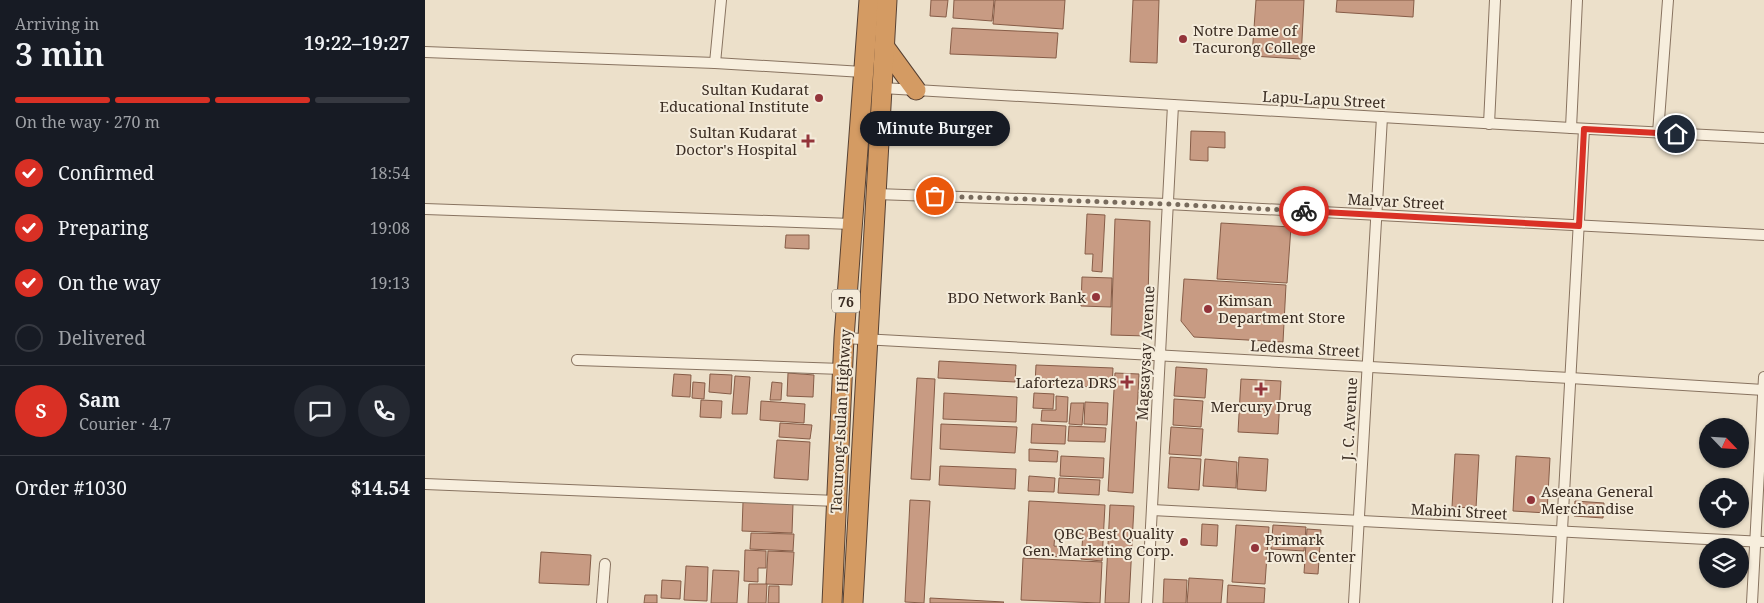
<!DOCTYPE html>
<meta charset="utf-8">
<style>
body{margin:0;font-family:"Noto Serif",serif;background:#242831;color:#f1f3f6;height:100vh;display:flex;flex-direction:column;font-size:19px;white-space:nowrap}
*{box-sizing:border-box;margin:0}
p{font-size:16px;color:#9ea1a6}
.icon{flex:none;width:28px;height:28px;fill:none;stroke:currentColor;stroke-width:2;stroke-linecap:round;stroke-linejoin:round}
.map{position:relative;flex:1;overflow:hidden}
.sheet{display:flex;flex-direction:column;background:#171b24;width:425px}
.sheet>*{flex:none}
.needle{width:32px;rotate:115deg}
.controls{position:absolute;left:1274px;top:418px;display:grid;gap:10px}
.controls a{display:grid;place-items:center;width:50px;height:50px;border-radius:50%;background:#171b24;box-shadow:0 1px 4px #0004;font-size:25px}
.pin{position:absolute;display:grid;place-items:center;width:42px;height:42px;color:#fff;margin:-21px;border:2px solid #fff;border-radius:50%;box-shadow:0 1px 5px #0007}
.courier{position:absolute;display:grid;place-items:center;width:50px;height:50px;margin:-25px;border:4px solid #d93025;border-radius:50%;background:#fff;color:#222;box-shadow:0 1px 6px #0007}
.bubble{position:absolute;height:35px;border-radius:18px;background:#171b24;box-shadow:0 1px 4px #0004;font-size:16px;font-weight:600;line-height:35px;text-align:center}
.headline em{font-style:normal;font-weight:600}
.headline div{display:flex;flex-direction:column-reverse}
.headline{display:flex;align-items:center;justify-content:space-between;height:85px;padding:0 15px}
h1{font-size:32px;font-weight:600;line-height:38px}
.bar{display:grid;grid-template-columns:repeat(4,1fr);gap:8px 5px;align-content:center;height:60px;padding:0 15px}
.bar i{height:6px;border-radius:4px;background:#363941}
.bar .active{background:#d93025}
.bar p{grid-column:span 4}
.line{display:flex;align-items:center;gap:12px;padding:0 15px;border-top:1px solid #363941}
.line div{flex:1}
.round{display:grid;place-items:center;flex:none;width:52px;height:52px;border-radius:26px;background:#242831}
ol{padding:0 15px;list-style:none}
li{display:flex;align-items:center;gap:15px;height:55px}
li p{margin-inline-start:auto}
li .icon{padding:5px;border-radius:50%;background:#d93025;color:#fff;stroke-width:4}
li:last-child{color:#9ea1a6}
li i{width:28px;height:28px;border:2px solid #363941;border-radius:50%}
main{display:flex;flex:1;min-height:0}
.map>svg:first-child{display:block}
.building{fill:#c89b83;stroke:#865c47}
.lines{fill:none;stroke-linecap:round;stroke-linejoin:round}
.street-casing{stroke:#887360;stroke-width:12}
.highway-casing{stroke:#574133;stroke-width:21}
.street{stroke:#f7eedd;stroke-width:10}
.highway{stroke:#d49b63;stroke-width:19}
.done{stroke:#786b5d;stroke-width:5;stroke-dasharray:0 9}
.route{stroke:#d93025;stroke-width:6}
.poi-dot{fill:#93343a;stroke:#f4ebda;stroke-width:2}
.labels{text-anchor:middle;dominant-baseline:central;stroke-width:4;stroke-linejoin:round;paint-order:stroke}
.shield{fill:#f4ebda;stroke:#726559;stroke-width:1}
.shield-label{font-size:14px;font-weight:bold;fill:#3a2c22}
.poi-label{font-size:15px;fill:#3a2c22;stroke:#f4ebda;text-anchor:end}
.street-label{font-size:15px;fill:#3a2c22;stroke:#f4ebda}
</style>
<main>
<section class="sheet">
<div class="headline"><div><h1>3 min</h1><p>Arriving in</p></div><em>19:22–19:27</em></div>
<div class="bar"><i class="active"></i><i class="active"></i><i class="active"></i><i></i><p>On the way · 270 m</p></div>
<ol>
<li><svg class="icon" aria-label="check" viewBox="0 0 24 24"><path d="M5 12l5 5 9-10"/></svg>Confirmed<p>18:54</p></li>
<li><svg class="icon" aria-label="check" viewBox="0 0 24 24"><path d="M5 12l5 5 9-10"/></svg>Preparing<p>19:08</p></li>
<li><svg class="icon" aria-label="check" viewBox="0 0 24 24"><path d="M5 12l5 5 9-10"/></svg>On the way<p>19:13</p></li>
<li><i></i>Delivered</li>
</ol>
<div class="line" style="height:90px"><b class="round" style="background:#d93025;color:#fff">S</b><div><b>Sam</b><p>Courier · 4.7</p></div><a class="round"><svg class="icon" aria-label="chat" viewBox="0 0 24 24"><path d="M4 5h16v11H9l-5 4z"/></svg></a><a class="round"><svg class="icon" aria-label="phone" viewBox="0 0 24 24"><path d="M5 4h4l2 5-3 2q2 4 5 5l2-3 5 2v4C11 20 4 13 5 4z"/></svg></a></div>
<div class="line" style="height:65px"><div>Order #1030</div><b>$14.54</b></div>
</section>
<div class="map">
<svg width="1339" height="603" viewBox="0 0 1339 603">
<rect width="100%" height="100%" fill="#ece0ca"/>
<g class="building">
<polygon points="506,0 523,0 521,17 505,16"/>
<polygon points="529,0 569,0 567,21 528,18"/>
<polygon points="570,0 640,0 638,29 568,24"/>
<polygon points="708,0 734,0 732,63 705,62"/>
<polygon points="831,0 879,0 876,59 827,56"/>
<polygon points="912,0 989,0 988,17 911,12"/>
<polygon points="527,28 633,33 631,58 525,54"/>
<polygon points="766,131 800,132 800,148 783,147 783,161 765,160"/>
<polygon points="662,214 680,215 677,272 667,271 668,254 660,254"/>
<polygon points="690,219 725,221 722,336 686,335"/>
<polygon points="796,223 866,227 862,283 792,279"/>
<polygon points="361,235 384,235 384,249 360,248"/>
<polygon points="657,277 687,278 686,307 656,306"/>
<polygon points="759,279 861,285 858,342 769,337 756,321"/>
<polygon points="514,361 591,365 590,382 513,378"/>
<polygon points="611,365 688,368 687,388 610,384"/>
<polygon points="751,367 782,369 780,398 749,396"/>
<polygon points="363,373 389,375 388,397 362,396"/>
<polygon points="690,373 714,374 708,493 683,491"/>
<polygon points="249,374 266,375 265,397 247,396"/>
<polygon points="285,374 307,375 306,394 284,392"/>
<polygon points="310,376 325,377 322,414 307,414"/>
<polygon points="492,378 510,379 505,480 486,479"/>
<polygon points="816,379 856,381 853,434 813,432"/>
<polygon points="268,382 280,383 279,399 267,398"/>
<polygon points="347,382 357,383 356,400 345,400"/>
<polygon points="519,393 592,397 591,422 518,419"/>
<polygon points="609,393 629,394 628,409 608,408"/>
<polygon points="631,396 643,397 642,422 616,421 617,410 631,410"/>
<polygon points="749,399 778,401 776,427 748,425"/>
<polygon points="276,400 297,401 296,418 275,417"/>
<polygon points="336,401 380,404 379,423 335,420"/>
<polygon points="660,402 683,403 682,425 659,424"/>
<polygon points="646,403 659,403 657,425 644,424"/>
<polygon points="355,423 387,425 385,439 354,437"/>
<polygon points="516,424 592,427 590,453 515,449"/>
<polygon points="607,424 641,426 640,444 606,443"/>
<polygon points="644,426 681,428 680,442 643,441"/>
<polygon points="746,427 778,429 776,456 744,454"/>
<polygon points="352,440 385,442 383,480 349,478"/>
<polygon points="604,449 633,451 632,462 604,461"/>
<polygon points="1030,454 1054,455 1051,508 1027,507"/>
<polygon points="636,456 679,458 678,478 635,476"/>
<polygon points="1091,456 1125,458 1122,513 1088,511"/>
<polygon points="745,457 776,459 774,490 743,488"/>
<polygon points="814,457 843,459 841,491 812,489"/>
<polygon points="780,459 812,462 811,488 778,486"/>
<polygon points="515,466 591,469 590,489 514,485"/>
<polygon points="604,476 630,478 629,492 603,491"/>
<polygon points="634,478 675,480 674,495 633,493"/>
<polygon points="485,500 505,501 499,603 480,602"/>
<polygon points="604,501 680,505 677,561 656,559 658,534 630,533 629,546 638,547 638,557 601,555"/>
<polygon points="1150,501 1179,503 1178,518 1149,516"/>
<polygon points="318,502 368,504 367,533 317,531"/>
<polygon points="685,505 709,506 704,603 680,603"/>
<polygon points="777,524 793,525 792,546 776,545"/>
<polygon points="811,525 844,527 840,584 807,582"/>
<polygon points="848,525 881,527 879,551 846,549"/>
<polygon points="882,529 896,530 893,574 879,573"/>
<polygon points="326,533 369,534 368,551 325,549"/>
<polygon points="320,550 341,551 341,568 333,568 333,582 319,581"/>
<polygon points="343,551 369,552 367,585 341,584"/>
<polygon points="116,552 166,555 164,585 114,583"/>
<polygon points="598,558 677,562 675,603 596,600"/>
<polygon points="261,566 283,567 282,601 259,600"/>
<polygon points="288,570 314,571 312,603 286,603"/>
<polygon points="764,578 798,580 796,603 762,603"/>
<polygon points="739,579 762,580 761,603 738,603"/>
<polygon points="237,580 256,581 255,599 236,598"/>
<polygon points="324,584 342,584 341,603 323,603"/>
<polygon points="803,585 840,588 839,603 802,603"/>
<polygon points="344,586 354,586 354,603 343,603"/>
<polygon points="220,595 232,595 232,603 219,603"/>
<polygon points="505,598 579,602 578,603 505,603"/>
</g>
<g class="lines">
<g class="street-casing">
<g id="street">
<polyline points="0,52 290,63 438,72"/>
<polyline points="290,63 296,0"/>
<polyline points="457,88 1146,128 1339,138"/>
<polyline points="1064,124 1070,0"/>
<polyline points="1146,128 1152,0"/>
<polyline points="1233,133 1243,0"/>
<polyline points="451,194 742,204 1339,235"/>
<polyline points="0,209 427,224"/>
<polyline points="419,338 1145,378 1339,390"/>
<polyline points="152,360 417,369"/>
<polyline points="0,484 412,501"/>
<polyline points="727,510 1339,542"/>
<polyline points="177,603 180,564"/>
<polyline points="722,603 748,105"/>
<polyline points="929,603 957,117"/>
<polyline points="1133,603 1159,129"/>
<polyline points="1327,603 1339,377"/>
</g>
</g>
<g class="highway-casing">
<g id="highway">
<polyline points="459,46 491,90"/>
<polyline points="407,603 419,338 444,0"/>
<polyline points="428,603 462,0"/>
</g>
</g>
<use href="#street" class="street"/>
<use href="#highway" class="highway"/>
</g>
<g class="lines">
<polyline class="done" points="510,196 742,204 879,211"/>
<polyline class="route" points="879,211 1154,226 1159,129 1251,134"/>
</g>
<g class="poi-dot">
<circle cx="758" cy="39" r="5"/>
<circle cx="394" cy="98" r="5"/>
<path d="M380.5 133.5h5v5h5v5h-5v5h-5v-5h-5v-5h5z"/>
<circle cx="671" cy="297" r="5"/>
<circle cx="783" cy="309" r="5"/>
<path d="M699.5 374.5h5v5h5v5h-5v5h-5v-5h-5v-5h5z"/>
<path d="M833.5 381.5h5v5h5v5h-5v5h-5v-5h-5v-5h5z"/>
<circle cx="1106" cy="500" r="5"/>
<circle cx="759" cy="542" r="5"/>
<circle cx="830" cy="548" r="5"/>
</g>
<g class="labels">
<rect class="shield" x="407" y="289.5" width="28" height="23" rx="4"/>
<g class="shield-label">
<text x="421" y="301">76</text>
</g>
<g class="poi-label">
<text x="768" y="30" text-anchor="start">Notre Dame of<tspan x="768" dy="17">Tacurong College</tspan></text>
<text x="384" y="89">Sultan Kudarat<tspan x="384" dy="17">Educational Institute</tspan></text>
<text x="372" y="132">Sultan Kudarat<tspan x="372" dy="17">Doctor's Hospital</tspan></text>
<text x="661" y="297">BDO Network Bank</text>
<text x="793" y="300" text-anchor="start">Kimsan<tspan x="793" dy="17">Department Store</tspan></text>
<text x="692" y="382">Laforteza DRS</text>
<text x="836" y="406" text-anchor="middle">Mercury Drug</text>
<text x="1116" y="491" text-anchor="start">Aseana General<tspan x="1116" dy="17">Merchandise</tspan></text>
<text x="749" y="533">QBC Best Quality<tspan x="749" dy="17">Gen. Marketing Corp.</tspan></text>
<text x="840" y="539" text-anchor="start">Primark<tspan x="840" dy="17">Town Center</tspan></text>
</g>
<g class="street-label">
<text transform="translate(899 99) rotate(3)">Lapu-Lapu Street</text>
<text transform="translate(971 201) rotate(3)">Malvar Street</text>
<text transform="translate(880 348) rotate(3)">Ledesma Street</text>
<text transform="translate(720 353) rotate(-87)">Magsaysay Avenue</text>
<text transform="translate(924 419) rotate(-87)">J. C. Avenue</text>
<text transform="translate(415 421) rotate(-87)">Tacurong-Isulan Highway</text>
<text transform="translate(1034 511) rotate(3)">Mabini Street</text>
</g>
</g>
</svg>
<div class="controls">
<a><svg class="needle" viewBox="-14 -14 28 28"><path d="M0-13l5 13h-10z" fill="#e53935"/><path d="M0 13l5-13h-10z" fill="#9ea1a6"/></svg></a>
<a><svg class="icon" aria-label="locate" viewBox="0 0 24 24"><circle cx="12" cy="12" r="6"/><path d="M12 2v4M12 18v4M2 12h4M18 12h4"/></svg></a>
<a><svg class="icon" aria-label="layers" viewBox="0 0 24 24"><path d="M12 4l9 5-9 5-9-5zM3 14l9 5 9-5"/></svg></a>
</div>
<div class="pin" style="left:510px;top:196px;background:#ea580c"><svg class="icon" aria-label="bag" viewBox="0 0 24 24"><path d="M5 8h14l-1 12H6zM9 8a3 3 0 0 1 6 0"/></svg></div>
<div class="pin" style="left:1251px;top:134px;background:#1f2937"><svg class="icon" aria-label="home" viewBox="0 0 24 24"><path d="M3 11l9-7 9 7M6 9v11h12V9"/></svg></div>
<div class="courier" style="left:879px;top:211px"><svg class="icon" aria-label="bike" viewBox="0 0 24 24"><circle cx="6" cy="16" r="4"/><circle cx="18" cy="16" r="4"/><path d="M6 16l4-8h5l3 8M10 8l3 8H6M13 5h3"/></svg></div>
<div class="bubble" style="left:435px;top:111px;width:150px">Minute Burger</div>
</div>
</main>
